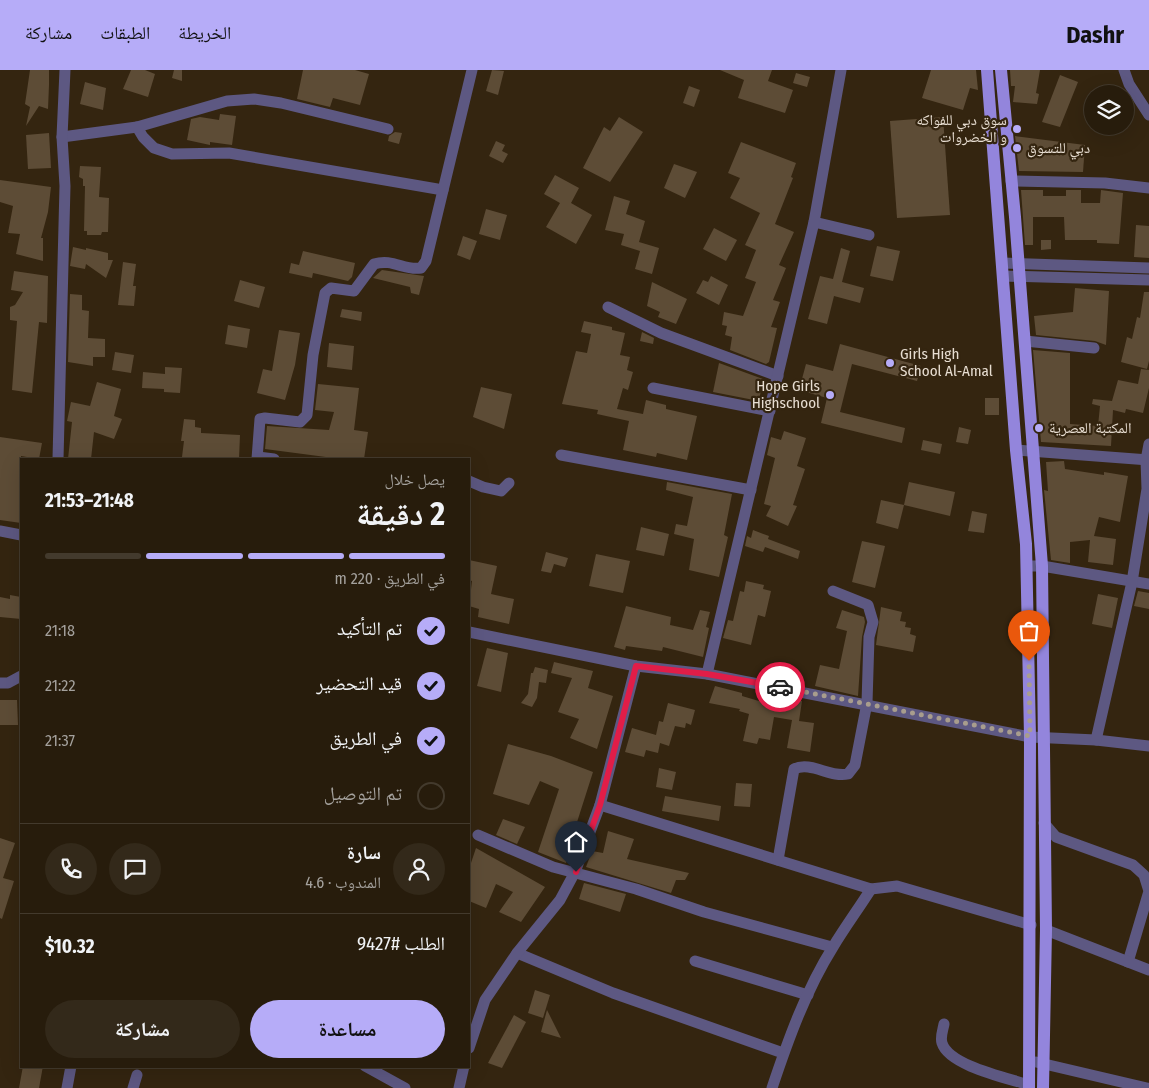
<!DOCTYPE html>
<html lang="ar">
<meta charset="utf-8">
<style>
body{margin:0;font-family:"Fira Sans Condensed","Noto Naskh Arabic",sans-serif;background:#33291a;color:#f1f3f6;direction:rtl;height:100vh;display:flex;flex-direction:column;font-size:19px;white-space:nowrap}
*{box-sizing:border-box;margin:0}
p{font-size:16px;color:#a4a19d}
.icon{flex:none;width:28px;height:28px;fill:none;stroke:currentColor;stroke-width:2;stroke-linecap:round;stroke-linejoin:round}
.map{position:relative;flex:1;overflow:hidden;direction:ltr}
.drawer{position:absolute;left:20px;top:388px;width:450px;height:610px;display:flex;flex-direction:column;background:#271c0c;border-radius:0px;box-shadow:0 5px 20px #0002,0 0 0 1px #433a2d;direction:rtl}
.drawer>*{flex:none}
.tools{position:absolute;left:1084px;top:15px;display:grid;gap:10px}
.tools a{display:grid;place-items:center;width:50px;height:50px;border-radius:50%;background:#271c0c;box-shadow:0 5px 20px #0002,0 0 0 1px #433a2d;font-size:25px}
.pin{position:absolute;display:grid;place-items:center;width:42px;height:42px;color:#fff;margin:-51px -21px;border-radius:50% 50% 50% 0;rotate:-45deg;box-shadow:0 0 5px #0007}
.pin .icon{rotate:45deg}
.courier{position:absolute;display:grid;place-items:center;width:50px;height:50px;margin:-25px;border:4px solid #e11d48;border-radius:50%;background:#fff;color:#222;box-shadow:0 1px 6px #0007}
.overview em{font-style:normal;font-weight:700}
.overview div{display:flex;flex-direction:column-reverse}
.overview{display:flex;align-items:center;justify-content:space-between;height:85px;padding:0 25px}
h1{font-size:32px;font-weight:700;line-height:38px}
.bar{display:grid;grid-template-columns:repeat(4,1fr);gap:8px 5px;align-content:center;height:60px;padding:0 25px}
.bar i{height:6px;border-radius:4px;background:#433a2d}
.bar .active{background:#b6acf8}
.bar p{grid-column:span 4}
.line{display:flex;align-items:center;gap:12px;padding:0 25px;border-top:1px solid #433a2d}
.line div{flex:1}
.round{display:grid;place-items:center;flex:none;width:52px;height:52px;border-radius:26px;background:#33291a}
ol{padding:0 25px;list-style:none}
li{display:flex;align-items:center;gap:15px;height:55px}
li p{margin-inline-start:auto}
li .icon{padding:5px;border-radius:50%;background:#b6acf8;color:#111;stroke-width:4}
li:last-child{color:#a4a19d}
li i{width:28px;height:28px;border:2px solid #433a2d;border-radius:50%}
.action{display:flex;gap:10px;margin-top:auto;padding:10px 25px}
.action a{flex:1;height:58px;border-radius:30px;background:#b6acf8;color:#111;font-size:20px;font-weight:700;line-height:58px;text-align:center}
.action a+a{background:#33291a;color:#f1f3f6}
header{display:flex;align-items:center;gap:30px;box-sizing:border-box;height:70px;padding:0 25px;background:#b6acf8;color:#111}
header strong{font-size:24px}
nav{display:flex;gap:28px;margin-inline-start:auto;font-size:18px}
.map>svg:first-child{display:block}
.building{fill:#5d4c36}
.lines{fill:none;stroke-linecap:round;stroke-linejoin:round}
.street{stroke:#5d5882;stroke-width:11}
.primary{stroke:#9385dc;stroke-width:12}
.done{stroke:#a89d8d;stroke-width:5;stroke-dasharray:0 9}
.route{stroke:#e11d48;stroke-width:6}
.poi-dot{fill:#b6acf8;stroke:#342510;stroke-width:2}
.labels{text-anchor:middle;dominant-baseline:central;stroke-width:4.5;stroke-linejoin:round;paint-order:stroke}
.poi-label{font-size:15px;fill:#e7ddd1;stroke:#342510;text-anchor:start}
</style>
<header>
<strong>Dashr</strong>
<nav><a>الخريطة</a><a>الطبقات</a><a>مشاركة</a></nav>
</header>
<div class="map">
<svg width="1149" height="1018" viewBox="0 0 1149 1018">
<rect width="100%" height="100%" fill="#342510"/>
<g class="building">
<polygon points="30,0 49,0 49,15 48,39 39,36 26,56 30,37 25,34"/>
<polygon points="131,0 145,0 155,4 148,27 123,19"/>
<polygon points="174,0 182,0 182,11 172,8"/>
<polygon points="303,0 355,0 369,4 360,35 333,28 330,37 297,29"/>
<polygon points="492,0 504,1 498,25 486,21"/>
<polygon points="720,0 772,0 768,11 793,20 785,43 738,28 744,10"/>
<polygon points="931,0 976,0 978,20 970,18 963,40 922,28"/>
<polygon points="1010,0 1040,0 1036,23 1039,24 1037,34 1013,32 1015,16 1011,16"/>
<polygon points="796,3 810,7 807,17 793,13"/>
<polygon points="1060,5 1078,12 1060,57 1042,52"/>
<polygon points="85,12 106,18 103,40 80,34"/>
<polygon points="689,16 700,20 694,37 683,33"/>
<polygon points="220,44 236,46 232,75 210,72 210,75 187,70 191,49 200,47 219,50"/>
<polygon points="619,47 643,62 610,112 583,98 604,57 610,61"/>
<polygon points="943,47 950,145 897,148 890,51"/>
<polygon points="395,62 402,63 399,74 388,71 389,66"/>
<polygon points="49,63 51,98 28,99 26,65"/>
<polygon points="1015,66 1085,75 1083,102 1019,101"/>
<polygon points="496,71 505,75 502,81 508,84 503,93 489,86"/>
<polygon points="741,72 796,93 791,107 793,108 775,154 794,162 779,195 786,198 773,230 780,232 771,257 777,258 769,292 766,294 730,280 732,267 725,265 727,256 722,255 724,242 743,246 756,212 745,208 756,180 745,175 760,143 730,128 740,108 728,103"/>
<polygon points="674,94 697,102 685,128 664,118"/>
<polygon points="80,96 101,97 99,127 109,128 108,162 102,162 101,165 87,165 87,161 84,161 85,116 83,116 83,109 79,107"/>
<polygon points="555,105 579,118 571,133 592,145 576,174 546,157 560,133 544,124"/>
<polygon points="0,110 51,117 48,142 41,168 43,168 43,191 16,184 20,164 8,163 13,136 0,132"/>
<polygon points="1021,120 1043,120 1043,126 1066,126 1066,120 1081,120 1081,133 1100,133 1101,120 1123,123 1119,174 1097,173 1097,170 1065,170 1064,147 1033,147 1033,175 1025,175"/>
<polygon points="614,126 630,131 626,144 645,151 639,172 659,178 652,204 635,199 640,181 621,175 624,164 605,160"/>
<polygon points="486,139 507,145 500,170 479,164"/>
<polygon points="1136,155 1149,156 1149,188 1134,187"/>
<polygon points="714,158 737,170 726,191 703,179"/>
<polygon points="463,166 477,171 470,190 457,185"/>
<polygon points="1041,170 1051,170 1051,179 1041,180"/>
<polygon points="877,176 900,181 893,211 870,206"/>
<polygon points="73,177 86,180 86,178 108,183 108,190 113,190 106,208 86,194 85,199 70,196"/>
<polygon points="841,178 850,181 842,212 864,218 860,233 834,226 827,254 808,249 820,206 833,209"/>
<polygon points="303,181 355,193 352,207 348,211 313,203 312,208 289,203 291,193 299,195"/>
<polygon points="123,192 136,194 133,216 136,216 134,236 118,235"/>
<polygon points="382,200 424,206 419,225 411,223 410,217 373,208"/>
<polygon points="14,201 48,206 47,253 39,252 32,323 12,320 17,251 10,250 10,237 15,235 23,222 11,220"/>
<polygon points="711,206 728,215 719,235 696,223 703,210 708,212"/>
<polygon points="240,210 265,217 259,238 234,231"/>
<polygon points="652,212 687,229 676,254 658,247 660,242 647,236"/>
<polygon points="1075,218 1109,221 1106,275 1095,271 1036,265 1034,246 1073,242"/>
<polygon points="1144,222 1149,222 1149,291 1147,299 1121,292 1127,267 1132,269 1137,247 1140,248"/>
<polygon points="70,224 82,225 82,240 89,241 88,268 105,269 105,287 93,287 93,296 68,292"/>
<polygon points="342,239 362,242 361,251 340,247"/>
<polygon points="584,251 612,257 612,260 625,263 620,285 630,287 627,300 633,302 628,320 623,318 617,339 643,344 646,330 666,335 666,339 697,346 687,390 657,383 656,387 623,380 629,351 597,344 598,340 562,334 576,281 587,283 591,264 581,262"/>
<polygon points="228,255 250,259 247,278 225,274"/>
<polygon points="279,260 300,263 295,295 285,330 257,323 263,299 272,301"/>
<polygon points="642,262 654,268 653,274 640,271"/>
<polygon points="329,273 354,276 352,300 327,297"/>
<polygon points="840,274 921,296 917,311 852,294 840,342 905,358 902,373 821,353 827,328 799,320 806,294 833,301"/>
<polygon points="1033,280 1070,283 1070,354 1098,356 1100,336 1092,334 1093,329 1112,331 1118,310 1138,314 1141,299 1149,300 1149,318 1143,343 1126,339 1125,343 1113,340 1111,376 1041,372"/>
<polygon points="115,282 134,285 131,303 112,300"/>
<polygon points="719,293 763,309 759,331 713,322"/>
<polygon points="165,297 182,298 180,323 164,322 164,319 142,318 143,302 165,304"/>
<polygon points="97,312 121,319 114,346 122,349 114,369 94,362 91,389 68,389 72,352 67,351 71,332 90,336"/>
<polygon points="318,314 359,318 354,360 368,362 364,389 341,389 265,379 267,356 329,360 334,342 315,340"/>
<polygon points="481,317 512,324 504,359 473,347"/>
<rect x="985" y="328" width="14" height="17"/>
<polygon points="184,349 195,350 195,357 201,358 201,363 240,365 239,389 182,387 184,371 181,371"/>
<polygon points="959,357 971,360 968,374 956,372"/>
<polygon points="784,361 806,368 797,396 805,399 793,435 797,436 788,456 766,446 771,436 764,434 775,388 767,385 771,367 781,370"/>
<polygon points="0,367 42,373 39,389 21,386 21,453 0,450"/>
<polygon points="923,370 942,374 940,384 921,380"/>
<polygon points="1064,391 1065,399 1104,405 1104,402 1128,406 1120,452 1099,447 1094,466 1116,469 1113,495 1088,492 1090,470 1070,472 1070,493 1051,490 1044,420 1048,421 1046,392"/>
<polygon points="667,412 732,424 724,465 728,467 719,507 689,500 694,469 674,464 676,454 687,456 693,427 666,420"/>
<polygon points="909,412 955,422 950,446 904,435"/>
<polygon points="881,430 904,435 898,459 876,453"/>
<polygon points="972,441 987,444 984,463 968,461"/>
<polygon points="641,457 669,464 664,486 636,480"/>
<polygon points="753,460 769,466 768,469 800,481 798,489 765,477 763,482 745,476 747,466 751,468"/>
<polygon points="862,471 885,476 875,518 852,512"/>
<polygon points="546,482 568,488 565,497 554,494 551,503 541,501"/>
<polygon points="596,484 630,491 623,523 589,516"/>
<polygon points="469,490 497,496 491,524 514,529 509,554 478,547 479,539 469,536 472,511 469,510 471,502 469,501"/>
<polygon points="746,511 764,515 763,519 771,521 765,547 758,545 751,575 723,568 728,550 733,551 740,521 744,522"/>
<polygon points="1138,521 1149,523 1149,539 1134,536"/>
<polygon points="1098,524 1118,528 1112,558 1092,554"/>
<polygon points="10,525 21,527 21,549 0,547 0,527 10,529"/>
<polygon points="626,536 671,547 670,555 693,560 700,540 710,542 706,557 709,558 703,587 663,577 662,581 626,576 625,580 614,577"/>
<polygon points="881,537 902,542 900,551 906,552 905,557 911,558 910,564 916,566 913,582 876,575"/>
<polygon points="842,540 864,547 865,552 862,567 858,626 815,616 820,595 839,599 847,561 836,558"/>
<polygon points="487,578 508,583 501,622 477,616"/>
<polygon points="554,592 593,601 588,618 613,626 597,679 570,668 579,649 558,642 572,608 551,603"/>
<polygon points="535,597 548,600 546,613 539,612 537,628 532,637 521,633 528,624 531,603 533,603"/>
<polygon points="715,616 742,623 742,626 779,637 780,627 802,631 799,651 814,653 810,682 787,678 792,650 774,647 770,670 759,668 757,674 743,671 749,644 739,641 740,639 709,633"/>
<polygon points="0,630 17,630 18,655 0,655"/>
<polygon points="668,633 695,640 691,655 686,653 685,658 675,656 669,676 660,673 658,683 646,680 644,687 625,682 632,658 656,665 659,651 663,652"/>
<polygon points="508,674 551,686 593,702 571,771 574,772 566,793 538,782 559,719 540,711 529,735 493,724"/>
<polygon points="659,698 676,702 672,720 656,717"/>
<polygon points="736,713 752,714 750,737 734,736"/>
<polygon points="665,726 721,736 719,751 662,741"/>
<polygon points="503,749 525,757 517,774 496,765"/>
<polygon points="608,761 634,769 627,789 689,803 685,810 676,810 671,823 586,797 592,781 603,783"/>
<polygon points="0,768 15,773 3,808 14,811 2,849 0,848"/>
<polygon points="476,778 545,817 521,852 499,842 513,822 496,814 486,838 469,831 469,799"/>
<polygon points="584,813 626,824 620,842 579,829"/>
<polygon points="535,920 550,925 543,948 528,943"/>
<polygon points="547,940 561,968 541,962"/>
<polygon points="514,945 526,952 502,998 488,993"/>
<polygon points="23,996 43,996 39,1018 19,1018"/>
</g>
<g class="lines">
<g class="street">
<polyline points="1124,0 1129,14 1149,45"/>
<polyline points="137,57 143,67 154,78 172,84 229,83 443,120"/>
<polyline points="62,67 137,57 227,31 254,29 281,33 388,59"/>
<polyline points="1011,111 1105,113 1149,118"/>
<polyline points="814,152 869,165"/>
<polyline points="1002,193 1149,198"/>
<polyline points="1003,206 1149,210"/>
<polyline points="608,237 661,263 778,306"/>
<polyline points="1025,271 1094,278"/>
<polyline points="653,318 770,341"/>
<polyline points="1016,380 1149,390"/>
<polyline points="561,385 751,420"/>
<polyline points="258,387 274,389"/>
<polyline points="58,389 65,116 62,67 65,0"/>
<path d="M257,389L260,349L265,348L300,352L307,345L313,285L325,223L331,218L354,221L374,194C393,188 404,201 421,198L426,191L472,0"/>
<polyline points="469,411 483,417 501,421 509,413"/>
<polyline points="0,461 21,465"/>
<polyline points="1027,496 1042,496 1149,514"/>
<polyline points="469,562 636,596 707,604 1030,667 1096,670 1149,676"/>
<polyline points="707,604 814,152 841,0"/>
<polyline points="0,613 8,613 21,606"/>
<polyline points="1096,670 1132,512 1147,419 1146,390 1149,374"/>
<polyline points="600,735 871,819 897,816 1031,855"/>
<polyline points="1044,753 1056,767 1133,795 1144,805 1149,821 1128,892"/>
<polyline points="478,765 553,797 636,819 704,842 832,877"/>
<path d="M778,790L794,699C811,691 830,708 848,704L855,695L867,633L869,567L873,552L868,535L833,521"/>
<polyline points="1046,860 1149,900"/>
<polyline points="517,883 613,923 783,983"/>
<polyline points="695,891 808,925"/>
<path d="M944,954C943,960 940,967 942,973C949,996 1008,1008 1029,1015"/>
<polyline points="469,978 485,930 517,883 560,830 575,802 600,735 636,596"/>
<polyline points="1036,992 1147,1018"/>
<polyline points="365,996 405,1018"/>
<polyline points="67,1018 71,996"/>
<polyline points="133,1018 137,1005"/>
<polyline points="459,1018 464,996"/>
<path d="M772,1018C788,970 806,920 833,877C845,857 859,838 871,819"/>
</g>
<g class="primary">
<polyline points="987,0 1016,380 1026,474 1030,667 1029,1018"/>
<polyline points="1001,0 1015,147 1042,496 1046,860 1043,1018"/>
</g>
</g>
<g class="lines">
<polyline class="done" points="780,617 1030,666 1029,591"/>
<polyline class="route" points="576,802 600,735 636,596 707,604 780,617"/>
</g>
<g class="poi-dot">
<circle cx="1017" cy="59" r="5"/>
<circle cx="1017" cy="78" r="5"/>
<circle cx="890" cy="293" r="5"/>
<circle cx="830" cy="325" r="5"/>
<circle cx="1039" cy="358" r="5"/>
</g>
<g class="labels">
<g class="poi-label">
<text x="1007" y="50" text-anchor="end">سوق دبي للفواكه<tspan x="1007" dy="17">و الخضروات</tspan></text>
<text x="1027" y="78">دبي للتسوق</text>
<text x="900" y="284">Girls High<tspan x="900" dy="17">School Al-Amal</tspan></text>
<text x="820" y="316" text-anchor="end">Hope Girls<tspan x="820" dy="17">Highschool</tspan></text>
<text x="1049" y="358">المكتبة العصرية</text>
</g>
</g>
</svg>
<div class="tools">
<a><svg class="icon" aria-label="layers" viewBox="0 0 24 24"><path d="M12 4l9 5-9 5-9-5zM3 14l9 5 9-5"/></svg></a>
</div>
<div class="pin" style="left:1029px;top:591px;background:#ea580c"><svg class="icon" aria-label="bag" viewBox="0 0 24 24"><path d="M5 8h14l-1 12H6zM9 8a3 3 0 0 1 6 0"/></svg></div>
<div class="pin" style="left:576px;top:802px;background:#1f2937"><svg class="icon" aria-label="home" viewBox="0 0 24 24"><path d="M3 11l9-7 9 7M6 9v11h12V9"/></svg></div>
<div class="courier" style="left:780px;top:617px"><svg class="icon" aria-label="car" viewBox="0 0 24 24"><path d="M5 17H2v-5l4-1 3-4h7l3 4 3 1v5h-3M9 17h6M6 11h13"/><circle cx="7" cy="17" r="2"/><circle cx="17" cy="17" r="2"/></svg></div>
<section class="drawer">
<div class="overview"><div><h1>2 دقيقة</h1><p>يصل خلال</p></div><em>21:48–21:53</em></div>
<div class="bar"><i class="active"></i><i class="active"></i><i class="active"></i><i></i><p>في الطريق · 220 m</p></div>
<ol>
<li><svg class="icon" aria-label="check" viewBox="0 0 24 24"><path d="M5 12l5 5 9-10"/></svg>تم التأكيد<p>21:18</p></li>
<li><svg class="icon" aria-label="check" viewBox="0 0 24 24"><path d="M5 12l5 5 9-10"/></svg>قيد التحضير<p>21:22</p></li>
<li><svg class="icon" aria-label="check" viewBox="0 0 24 24"><path d="M5 12l5 5 9-10"/></svg>في الطريق<p>21:37</p></li>
<li><i></i>تم التوصيل</li>
</ol>
<div class="line" style="height:90px"><a class="round"><svg class="icon" aria-label="person" viewBox="0 0 24 24"><circle cx="12" cy="8" r="4"/><path d="M4 21q1-7 8-7t8 7"/></svg></a><div><b>سارة</b><p>المندوب · 4.6</p></div><a class="round"><svg class="icon" aria-label="chat" viewBox="0 0 24 24"><path d="M4 5h16v11H9l-5 4z"/></svg></a><a class="round"><svg class="icon" aria-label="phone" viewBox="0 0 24 24"><path d="M5 4h4l2 5-3 2q2 4 5 5l2-3 5 2v4C11 20 4 13 5 4z"/></svg></a></div>
<div class="line" style="height:65px"><div>الطلب #9427</div><b>$10.32</b></div>
<div class="action"><a>مساعدة</a><a>مشاركة</a></div>
</section>
</div>
